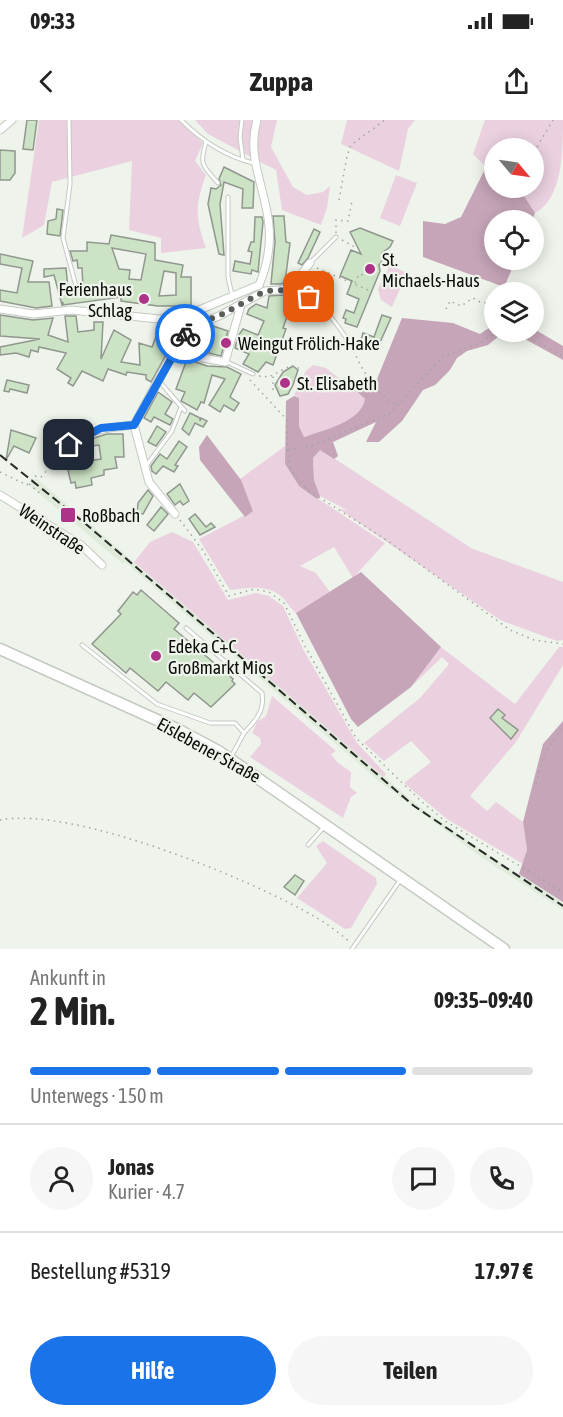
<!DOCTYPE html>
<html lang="de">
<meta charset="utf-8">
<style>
body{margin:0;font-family:"Asap Condensed",sans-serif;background:#f6f6f6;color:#222;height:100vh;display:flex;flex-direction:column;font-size:22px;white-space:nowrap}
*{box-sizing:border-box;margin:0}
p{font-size:20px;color:#767676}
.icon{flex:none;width:33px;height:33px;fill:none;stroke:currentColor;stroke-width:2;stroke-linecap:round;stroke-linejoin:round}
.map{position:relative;height:829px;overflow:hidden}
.details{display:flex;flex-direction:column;background:#fff;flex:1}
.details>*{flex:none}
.needle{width:39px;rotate:119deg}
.fabs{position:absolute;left:484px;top:18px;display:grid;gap:12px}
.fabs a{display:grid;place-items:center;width:60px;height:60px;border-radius:50%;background:#fff;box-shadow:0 3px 15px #0003;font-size:30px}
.pin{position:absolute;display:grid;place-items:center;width:51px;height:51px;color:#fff;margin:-26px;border-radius:12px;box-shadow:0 3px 9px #0006}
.courier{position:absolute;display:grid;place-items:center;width:60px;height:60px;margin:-30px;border:4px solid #1a73e8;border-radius:50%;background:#fff;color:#222;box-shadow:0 2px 8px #0007}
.overview em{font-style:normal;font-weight:700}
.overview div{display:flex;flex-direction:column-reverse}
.overview{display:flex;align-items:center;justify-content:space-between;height:102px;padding:0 30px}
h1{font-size:39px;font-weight:700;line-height:45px}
.bar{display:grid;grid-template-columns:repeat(4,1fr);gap:9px 6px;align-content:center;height:72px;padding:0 30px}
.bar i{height:8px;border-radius:4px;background:#e0e0e0}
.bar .on{background:#1a73e8}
.bar p{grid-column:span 4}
.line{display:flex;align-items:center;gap:15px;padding:0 30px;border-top:2px solid #e0e0e0}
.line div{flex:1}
.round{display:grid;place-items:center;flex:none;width:63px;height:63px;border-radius:32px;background:#f6f6f6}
.cta{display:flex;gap:12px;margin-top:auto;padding:12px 30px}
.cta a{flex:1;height:69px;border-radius:36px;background:#1a73e8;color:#fff;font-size:24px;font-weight:700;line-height:69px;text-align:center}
.cta a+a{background:#f6f6f6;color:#222}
.status{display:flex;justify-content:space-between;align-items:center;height:42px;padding:0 30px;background:#fff;direction:ltr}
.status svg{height:16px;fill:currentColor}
header{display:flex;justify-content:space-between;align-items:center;height:78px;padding:0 30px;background:#fff;font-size:27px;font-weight:700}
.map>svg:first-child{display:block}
.built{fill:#e0ebdc}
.green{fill:#ebd1e0}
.forest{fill:#c6a5b8}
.building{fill:#cce3c5;stroke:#91978f;stroke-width:1.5;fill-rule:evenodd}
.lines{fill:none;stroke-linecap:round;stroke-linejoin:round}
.service-casing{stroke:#c4cac2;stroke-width:5}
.minor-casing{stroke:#c4cac2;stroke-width:9}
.primary-casing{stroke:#c4cac2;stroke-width:13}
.path{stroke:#a1a59e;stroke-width:1.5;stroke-dasharray:1.5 4.5;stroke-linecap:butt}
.service{stroke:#fff;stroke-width:3}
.minor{stroke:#fff;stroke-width:7}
.primary{stroke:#fff;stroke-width:10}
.rail{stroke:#272925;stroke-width:2;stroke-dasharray:9 4.5;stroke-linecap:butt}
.done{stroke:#5a5d58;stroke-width:6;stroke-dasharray:0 10.8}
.route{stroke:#1a73e8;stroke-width:8}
.poi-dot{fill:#ac3387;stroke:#eef4eb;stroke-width:2}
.labels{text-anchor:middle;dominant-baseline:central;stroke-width:4.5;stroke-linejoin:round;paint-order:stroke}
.poi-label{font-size:18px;fill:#0a0c09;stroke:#eef4eb;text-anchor:start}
.street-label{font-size:18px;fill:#0a0c09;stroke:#eef4eb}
</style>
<div class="status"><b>09:33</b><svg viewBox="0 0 49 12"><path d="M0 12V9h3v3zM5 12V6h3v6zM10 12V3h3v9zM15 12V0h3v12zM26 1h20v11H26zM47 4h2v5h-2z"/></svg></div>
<header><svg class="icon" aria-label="back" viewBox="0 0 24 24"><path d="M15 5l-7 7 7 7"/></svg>Zuppa<svg class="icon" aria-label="share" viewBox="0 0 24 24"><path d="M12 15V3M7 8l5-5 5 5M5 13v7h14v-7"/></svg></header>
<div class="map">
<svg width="563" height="829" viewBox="0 0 563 829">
<rect width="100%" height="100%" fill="#eef4eb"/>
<polygon class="built" points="36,358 416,684 484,732 563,782 563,790 481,737 380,662 131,447 125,442 123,444 29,365"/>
<g class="green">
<path d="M39,0H178L203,23L195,41L206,55C195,85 195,97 206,128L161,133V118L129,110L132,41L52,62L44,105L22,118Z"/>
<polygon points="195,0 255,0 250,19 251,37 208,14"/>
<polygon points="260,0 277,0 271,27 293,67 307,75 323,72 330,66 327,88 321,105 282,90 276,50 256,40 255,17"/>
<polygon points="347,0 415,0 408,9 399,51 341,24"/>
<path d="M485,0H563C563,29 563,79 535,93L519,68H534V28H495V50L486,47L473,34Z"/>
<polygon points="396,55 417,63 400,106 380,98"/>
<polygon points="390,145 407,153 392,187 381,180 378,169"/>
<path d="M313,245L326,248L365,279C361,303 324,310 304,317L299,306V278L294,275L306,251Z"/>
<path d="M285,326V344L299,366L385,423L353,458L334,427L300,446L316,453L330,472L296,493C291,489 288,484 284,479C269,463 248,468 230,470L199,419L253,391L240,359Z"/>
<polygon points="320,329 471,428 563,462 563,520 557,521 500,500 339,389 347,390 320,376 314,360 313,338"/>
<polygon points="172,412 193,422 228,480 256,473 269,476 283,486 303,529 357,623 386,654 384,657 134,442 150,422"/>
<polygon points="441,527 515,584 559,527 563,527 563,545 516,622 470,676 487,691 496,682 523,702 527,730 523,744 447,699 404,663 431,642 411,621 384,641 364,623 420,578 449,544 442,537 411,567"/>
<polygon points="272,576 336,631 331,634 337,642 351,652 350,667 357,673 351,677 343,698 250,637 261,624 260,618 252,613 257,602 266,596"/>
<polygon points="323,721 376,758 377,764 351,808 345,809 297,778 327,743 316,726"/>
</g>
<g class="forest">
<polygon points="486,47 495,50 495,68 519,68 535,93 532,100 495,100 495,140 516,140 504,167 423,137 423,101 445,104 461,97"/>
<path d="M402,198L453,203L480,214L495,204V212H504L488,225L467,231L457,238L450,250L435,265L423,270L402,301L379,322H366L376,302L333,322L338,336L334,339L320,330L313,338L314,360L320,376L317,379L299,366L285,344L286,281L294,276L299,278V306L304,317C324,310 361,302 365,279L347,263L377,259Z"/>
<polygon points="534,209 563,226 563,240 523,218 505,212 534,212"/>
<polygon points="207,315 241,360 253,391 245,397 200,340 199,327"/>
<polygon points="361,452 441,527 411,567 358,607 351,599 296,493"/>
<polygon points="563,601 563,782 519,754 527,730 523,702 543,624"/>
</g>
<g class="building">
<polygon points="27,0 37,0 33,30 23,29"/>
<polygon points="0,30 15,31 15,53 10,60 0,60"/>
<polygon points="224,47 254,62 253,88 242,88 243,69 224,62 220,84 224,135 219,134 208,84 211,68 216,69 221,65 219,59"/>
<polygon points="57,89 63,90 60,116 47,114 48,101 56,99"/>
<polygon points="273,96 284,96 286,122 290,123 285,162 281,164 271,164 275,122"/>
<polygon points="255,97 262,97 263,102 258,152 252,150 251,154 233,151 235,141 250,144 252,132 248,131 251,122 254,122"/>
<polygon points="360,108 393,121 390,127 382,133 385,137 379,145 380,151 357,207 345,203 346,199 343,198 346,190 354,193 359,179 347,174 352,161 340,156 351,130 361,134 350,112"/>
<polygon points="314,109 320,112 308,138 302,145 298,143"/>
<path d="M111,115L155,123V140L183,145L181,157H191V186H158L121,181V177L63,185V182L62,185L54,155L44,157V149L66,148L68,169L83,167L82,148H78L77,140L73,141L70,131H87V122L109,124ZM112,128L146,134L141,160L129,159L130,150L119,149ZM164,151L176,153V175L159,176Z"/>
<polygon points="0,134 33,141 28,162 49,162 52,186 36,188 0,181 0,170 17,173 22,148 0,144"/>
<polygon points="283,175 293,180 283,208 286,209 273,245 266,242 258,252 243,244 249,234 235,228 238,216 243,209 258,215 264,201 247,194 249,189 256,184 267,188 269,176"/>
<polygon points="0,195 33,200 53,198 48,215 68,222 65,196 76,196 78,212 94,210 94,202 103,202 101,239 114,210 131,220 121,242 140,245 139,223 152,227 157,214 173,222 151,262 146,259 146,255 127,252 126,255 108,249 103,261 82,251 73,266 68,263 71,258 57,249 66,233 39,227 38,232 31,230 29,237 16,233 0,235 0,227 40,219 0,216"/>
<polygon points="382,195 391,198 376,231 369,229 371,224 361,220 363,213 374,217"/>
<polygon points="211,206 199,230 188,226 195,212"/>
<polygon points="213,206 228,211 221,236 209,233"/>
<polygon points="190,240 207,246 227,247 241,254 230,277 239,283 234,291 224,285 220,292 209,285 225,259 212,255 204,283 201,282 197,290 181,281 185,272 176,269 186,242 190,243"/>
<polygon points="293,246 298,250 293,265 288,274 280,276 275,265 283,252"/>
<polygon points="7,260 29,265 27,273 10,269 9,272 4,271"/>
<polygon points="158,272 172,282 165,294 173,299 170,305 154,297 151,302 144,298"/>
<polygon points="190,293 200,298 200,301 201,298 207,301 203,307 195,303 189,315 182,309"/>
<polygon points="157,306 166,312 156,326 148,322"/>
<polygon points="11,310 36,318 29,333 14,326 6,340"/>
<polygon points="107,314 123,314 124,337 115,337 117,348 104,350 104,355 91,358 92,365 76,368 75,362 71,363 68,350 79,348 76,327 85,326 87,341 101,339 99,325 85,327 84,321"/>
<polygon points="179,321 187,327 175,345 178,346 174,352 163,346 156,354 152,351 151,346 160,334 167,339"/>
<polygon points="180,364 189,381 183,385 180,381 175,385 167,374"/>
<polygon points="148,370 153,376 143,394 137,393 138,383"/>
<polygon points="161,387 168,394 154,411 147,405"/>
<polygon points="195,394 206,407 211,403 215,407 200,415 189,399"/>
<polygon points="141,470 179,503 174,509 233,559 232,561 235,564 211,587 194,573 188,580 166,562 158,571 130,548 126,553 92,524 121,494 118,491 133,472 137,475"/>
<polygon points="498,589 505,595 502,598 518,610 511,619 490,598"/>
<polygon points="295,755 304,761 295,775 284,767"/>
</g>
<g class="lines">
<g class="service-casing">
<g id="service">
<polyline points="69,0 70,64 63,118 76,166"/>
<path d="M181,0C202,21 224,36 253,43"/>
<polyline points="242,0 240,17 243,40"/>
<path d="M206,22C199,45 203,46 218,63"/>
<polyline points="228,77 228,157 232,175"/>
<polyline points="311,142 336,117"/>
<path d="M285,171C319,176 335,200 352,227"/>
<polyline points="227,242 253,254"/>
<polyline points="159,261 185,291"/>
<polyline points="146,346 172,311 181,287"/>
<path d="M82,525L157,584L210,603H235L244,613C256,600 265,591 262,573L186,508"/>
<polyline points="231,637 244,613"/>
<polyline points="308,725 323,708"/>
<polyline points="352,829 401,759"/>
</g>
</g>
<g class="minor-casing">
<g id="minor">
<path d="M257,0C246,38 266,69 269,106C271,127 267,146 259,165"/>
<polyline points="0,10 12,0"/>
<polyline points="0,189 34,194 71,190 159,199 180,198 259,165"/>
<polyline points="176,227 203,238 225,242 241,185"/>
<path d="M51,340C74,312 100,308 134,305"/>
<polyline points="0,375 81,425 102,445"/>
<polyline points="175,394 149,362 134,305 176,227 191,207 219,196 265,171 280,170 293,165 310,143"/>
</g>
</g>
<g class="primary-casing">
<polyline id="primary" points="0,529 177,609 220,632 504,829"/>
</g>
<g class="path">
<polyline points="534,32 553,0"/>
<polyline points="515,68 516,68"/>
<polyline points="339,80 347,36 351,25 385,0"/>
<polyline points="336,113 336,100 348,101 352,81"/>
<polyline points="342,120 362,131"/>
<polyline points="317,148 368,170"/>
<polyline points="355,163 359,154 364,155"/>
<polyline points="446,189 450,181 461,186 473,178 480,182 495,184"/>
<polyline points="170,207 178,213"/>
<polyline points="518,212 563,236"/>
<path d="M354,231C362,251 377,274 396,285"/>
<polyline points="259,256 269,257 290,246 299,248"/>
<polyline points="250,260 287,300 287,330 291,350 306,369 388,421 510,510 534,520 563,524"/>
<polyline points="273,270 273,256"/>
<polyline points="288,330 309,327 391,293 443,236 478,224 498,212"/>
<polyline points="0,352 27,365 35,356 41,357 50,347"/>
<polyline points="29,364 42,375"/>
<polyline points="180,400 204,432 229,476 254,469 269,472 284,483 305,526 356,618 421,681 445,701 563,772"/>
<polyline points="536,664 545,632 563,607"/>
<path d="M0,700C74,686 251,759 317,798C329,805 340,814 350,822"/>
</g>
<use href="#service" class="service"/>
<use href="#minor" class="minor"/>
<use href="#primary" class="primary"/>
<polyline class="rail" points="0,335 87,405 414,686 563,786"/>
</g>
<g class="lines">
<polyline class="done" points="185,214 194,204 219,196 265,171 280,170 309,177"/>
<polyline class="route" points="69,325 101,308 134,305 185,214"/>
</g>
<g class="poi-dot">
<circle cx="370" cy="149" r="6"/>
<circle cx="144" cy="179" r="6"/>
<circle cx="226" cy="223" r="6"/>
<circle cx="285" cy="263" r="6"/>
<rect x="60" y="387" width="16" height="16" rx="3"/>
<circle cx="156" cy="536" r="6"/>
</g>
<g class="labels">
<g class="poi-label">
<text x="382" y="139">St.<tspan x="382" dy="21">Michaels-Haus</tspan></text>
<text x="132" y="169" text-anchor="end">Ferienhaus<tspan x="132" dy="21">Schlag</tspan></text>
<text x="238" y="223">Weingut Frölich-Hake</text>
<text x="297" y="263">St. Elisabeth</text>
<text x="82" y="395">Roßbach</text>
<text x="168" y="526">Edeka C+C<tspan x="168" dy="21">Großmarkt Mios</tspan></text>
</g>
<g class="street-label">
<text transform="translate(52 409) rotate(34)">Weinstraße</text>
<text transform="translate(209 630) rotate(29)">Eislebener Straße</text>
</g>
</g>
</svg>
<div class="fabs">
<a><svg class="needle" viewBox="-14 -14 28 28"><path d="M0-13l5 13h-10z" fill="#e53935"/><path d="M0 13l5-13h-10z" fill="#767676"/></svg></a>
<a><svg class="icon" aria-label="locate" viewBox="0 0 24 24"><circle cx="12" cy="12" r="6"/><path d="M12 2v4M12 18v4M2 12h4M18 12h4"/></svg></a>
<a><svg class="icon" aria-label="layers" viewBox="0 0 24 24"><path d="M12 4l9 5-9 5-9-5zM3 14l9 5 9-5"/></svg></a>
</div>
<div class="pin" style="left:309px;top:177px;background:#ea580c"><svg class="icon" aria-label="bag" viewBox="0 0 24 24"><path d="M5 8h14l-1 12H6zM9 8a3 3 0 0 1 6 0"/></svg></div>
<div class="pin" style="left:69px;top:325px;background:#1f2937"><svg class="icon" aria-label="home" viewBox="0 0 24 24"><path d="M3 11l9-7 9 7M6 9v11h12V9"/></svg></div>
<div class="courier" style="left:185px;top:214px"><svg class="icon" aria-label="bike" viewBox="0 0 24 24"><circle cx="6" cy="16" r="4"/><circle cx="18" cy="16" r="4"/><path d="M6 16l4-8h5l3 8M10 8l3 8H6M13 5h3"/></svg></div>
</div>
<section class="details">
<div class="overview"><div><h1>2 Min.</h1><p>Ankunft in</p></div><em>09:35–09:40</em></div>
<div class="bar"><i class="on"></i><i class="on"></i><i class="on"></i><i></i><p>Unterwegs · 150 m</p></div>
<div class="line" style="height:108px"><a class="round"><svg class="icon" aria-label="person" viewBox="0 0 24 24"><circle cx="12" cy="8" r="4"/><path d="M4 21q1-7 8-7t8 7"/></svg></a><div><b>Jonas</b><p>Kurier · 4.7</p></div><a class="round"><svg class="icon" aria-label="chat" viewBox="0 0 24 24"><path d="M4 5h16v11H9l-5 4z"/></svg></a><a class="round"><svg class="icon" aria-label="phone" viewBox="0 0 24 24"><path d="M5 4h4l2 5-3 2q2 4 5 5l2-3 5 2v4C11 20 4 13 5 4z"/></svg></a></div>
<div class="line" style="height:78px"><div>Bestellung #5319</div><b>17.97 €</b></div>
<div class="cta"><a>Hilfe</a><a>Teilen</a></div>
</section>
